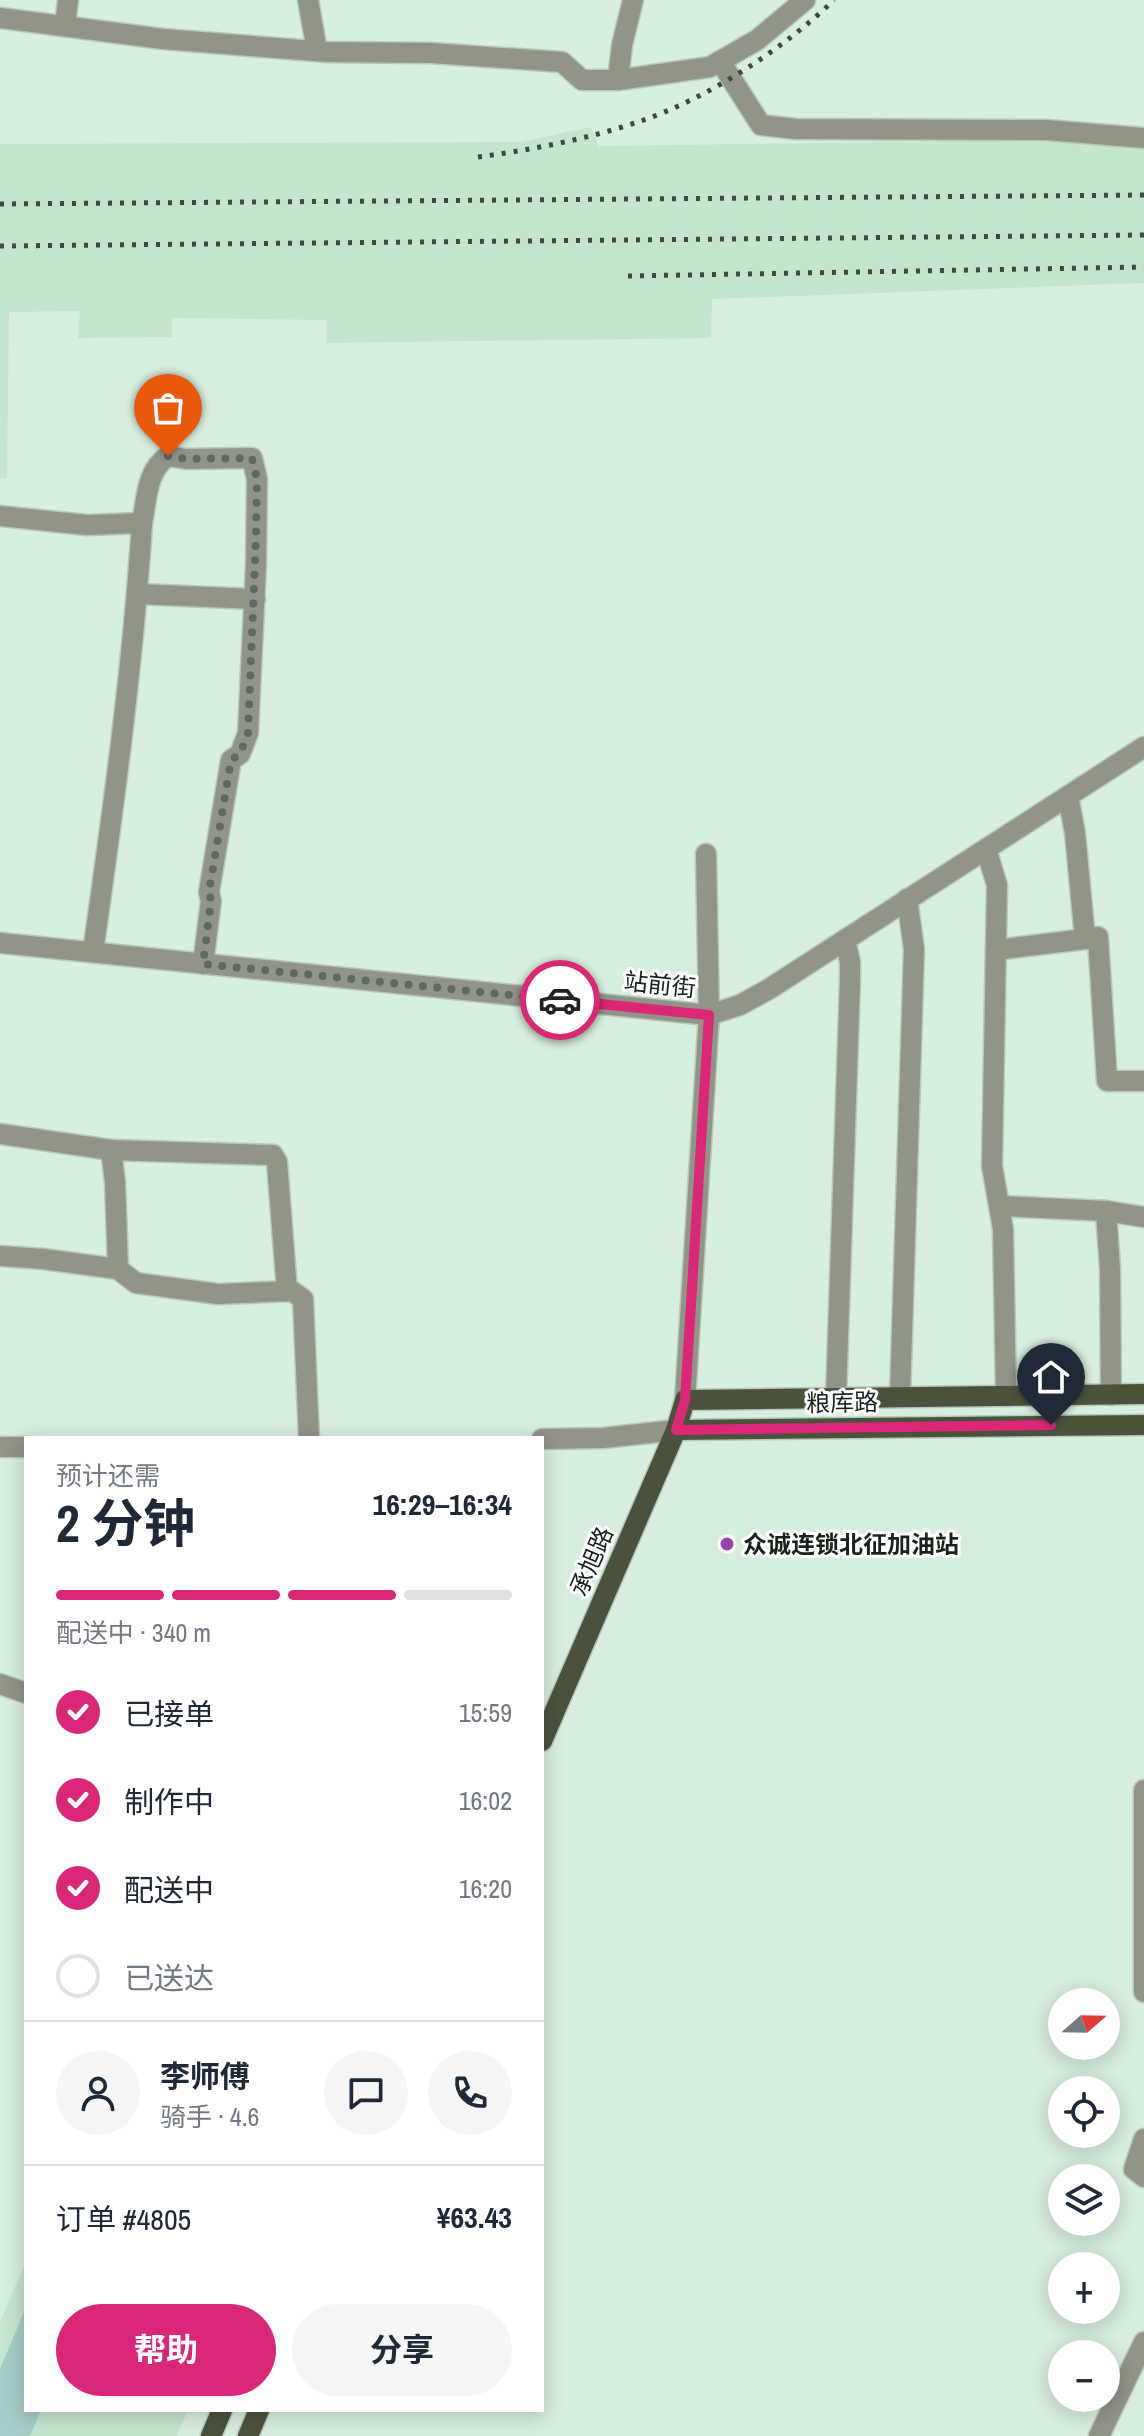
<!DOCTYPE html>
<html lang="zh">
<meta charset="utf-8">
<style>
body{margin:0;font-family:"Archivo Narrow","Noto Sans SC",sans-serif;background:#f6f6f7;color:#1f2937;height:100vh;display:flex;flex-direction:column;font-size:30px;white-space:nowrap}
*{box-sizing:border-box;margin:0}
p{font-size:26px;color:#747a83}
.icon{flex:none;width:44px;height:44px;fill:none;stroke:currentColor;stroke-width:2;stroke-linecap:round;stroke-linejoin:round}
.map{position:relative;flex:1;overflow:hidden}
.details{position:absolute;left:24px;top:1436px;width:520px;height:976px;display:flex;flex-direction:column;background:#fff;border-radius:0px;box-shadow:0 4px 20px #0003}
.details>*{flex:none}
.needle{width:52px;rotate:70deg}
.fabs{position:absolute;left:1048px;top:1988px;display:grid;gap:16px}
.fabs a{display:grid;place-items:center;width:72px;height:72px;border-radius:50%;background:#fff;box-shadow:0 4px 20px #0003;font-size:40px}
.pin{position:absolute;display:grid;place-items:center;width:68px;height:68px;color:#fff;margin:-82px -34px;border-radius:50% 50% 50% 0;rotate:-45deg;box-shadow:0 0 8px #0007}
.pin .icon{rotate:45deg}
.courier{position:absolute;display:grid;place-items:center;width:80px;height:80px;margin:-40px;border:6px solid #db2777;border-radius:50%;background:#fff;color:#222;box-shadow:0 2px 10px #0007}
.summary em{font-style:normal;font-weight:700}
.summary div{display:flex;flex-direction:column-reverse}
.summary{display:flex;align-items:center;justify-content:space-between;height:136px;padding:0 32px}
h1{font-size:52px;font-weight:700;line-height:60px}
.bar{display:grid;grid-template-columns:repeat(4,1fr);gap:12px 8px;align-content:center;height:96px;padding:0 32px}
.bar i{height:10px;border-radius:6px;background:#e0e1e3}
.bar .selected{background:#db2777}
.bar p{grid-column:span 4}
.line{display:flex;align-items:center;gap:20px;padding:0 32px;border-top:2px solid #e0e1e3}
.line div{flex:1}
.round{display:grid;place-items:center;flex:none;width:84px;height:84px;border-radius:42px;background:#f6f6f7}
ol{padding:0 32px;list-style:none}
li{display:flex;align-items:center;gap:24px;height:88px}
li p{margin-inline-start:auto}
li .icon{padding:8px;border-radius:50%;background:#db2777;color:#fff;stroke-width:4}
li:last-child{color:#747a83}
li i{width:44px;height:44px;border:4px solid #e0e1e3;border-radius:50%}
.action{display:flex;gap:16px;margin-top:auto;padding:16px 32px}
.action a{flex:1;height:92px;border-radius:48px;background:#db2777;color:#fff;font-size:32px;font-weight:700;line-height:92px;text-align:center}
.action a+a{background:#f6f6f7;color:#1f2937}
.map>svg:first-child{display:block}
.built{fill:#c6e5cf}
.building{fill:#a6cdc8}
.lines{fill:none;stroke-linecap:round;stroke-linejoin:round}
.minor-casing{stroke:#b5cabb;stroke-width:23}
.major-casing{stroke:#b5cabb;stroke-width:23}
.minor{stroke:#919588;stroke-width:20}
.major{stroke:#4b523c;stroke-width:20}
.rail{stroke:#3e4a41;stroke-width:5;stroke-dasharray:4 8;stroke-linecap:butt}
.done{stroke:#5c6a5f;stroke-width:8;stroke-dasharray:0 14.4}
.route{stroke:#db2777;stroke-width:10}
.poi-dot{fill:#9840ad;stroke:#fff;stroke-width:3}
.labels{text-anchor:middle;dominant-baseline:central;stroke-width:6;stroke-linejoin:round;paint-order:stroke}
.street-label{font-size:24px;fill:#19221b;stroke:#fff}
.poi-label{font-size:24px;font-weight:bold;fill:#19221b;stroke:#fff;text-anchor:start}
</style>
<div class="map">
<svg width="1144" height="2436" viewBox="0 0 1144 2436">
<rect width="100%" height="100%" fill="#d7efde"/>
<g class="built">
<polygon points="591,127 599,146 1042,140 1144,149 1144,283 712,299 711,338 326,343 327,320 172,318 172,337 78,338 80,311 9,312 7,478 0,478 0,144 521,142"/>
<polygon points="26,2261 26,2410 188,2410 177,2436 0,2436 0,2322"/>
</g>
<polygon class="building" points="26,2307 26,2410 41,2410 30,2436 0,2436 0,2369"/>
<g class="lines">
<g class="minor-casing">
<g id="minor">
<polyline points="308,0 317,51"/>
<polyline points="0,18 163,39 327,52 431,53 562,62 582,80 618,80 710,67 757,40 805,0"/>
<polyline points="65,26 68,0"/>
<polyline points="720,61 761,125 796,129 1046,130 1144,138"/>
<polyline points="618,80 622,45 633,0"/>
<path d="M0,516L87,525L142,523C133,667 113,810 93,952"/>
<path d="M142,523C147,499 146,471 168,456L186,459L252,458L257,479L256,564L248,733L240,754L231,760L209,892L211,901L203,964"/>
<polyline points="138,594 255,599"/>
<polyline points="1068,796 1075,833 1085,939 1098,937 1107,1081 1144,1081"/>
<polyline points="986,849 997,885 992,1166 1003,1229 1006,1396"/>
<polyline points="0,943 709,1015 740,1005 769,989 1144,747"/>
<polyline points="996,950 1085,939"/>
<polyline points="0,1134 111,1150"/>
<polyline points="1000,1206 1106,1211 1144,1217"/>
<polyline points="1106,1211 1110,1269 1111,1395"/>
<polyline points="0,1256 43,1259 118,1269 136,1283 218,1294 292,1291 303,1299 309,1438"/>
<polyline points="118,1269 115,1182 111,1150 273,1155 277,1162 287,1291"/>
<polyline points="836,1397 850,980 850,962 845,940"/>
<polyline points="900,1397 914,949 907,899"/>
<polyline points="685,1400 709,1015 706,854"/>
<polyline points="542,1439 603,1438 676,1430"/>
<polyline points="0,1447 26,1447"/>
<polyline points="0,1684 26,1693"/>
<polyline points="1144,1790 1144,1992"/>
<polyline points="1144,2139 1134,2169 1144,2177"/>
<polyline points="1099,2436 1144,2342"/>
</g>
</g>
<g class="major-casing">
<g id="major">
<polyline points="676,1430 1144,1425"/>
<polyline points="542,1741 676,1430 685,1400 1144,1394"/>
<polyline points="211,2436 222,2410"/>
<polyline points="248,2436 259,2410"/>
</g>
</g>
<use href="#minor" class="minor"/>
<use href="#major" class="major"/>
<g class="rail">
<path d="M478,157C531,150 587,139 638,122C707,99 782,50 834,0"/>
<polyline points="0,204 1144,195"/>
<polyline points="0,246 1144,235"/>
<polyline points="628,276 1144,267"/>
</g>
</g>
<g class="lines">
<polyline class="done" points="168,456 186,459 252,458 257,479 256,536 248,733 240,754 231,760 209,892 211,901 203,964 560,1000"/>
<polyline class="route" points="560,1000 709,1015 685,1400 676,1430 1051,1425"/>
</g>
<circle class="poi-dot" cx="727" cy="1544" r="8"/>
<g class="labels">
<g class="street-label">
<text transform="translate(660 984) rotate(6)">站前街</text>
<text transform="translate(842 1402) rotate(-1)">粮库路</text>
<text transform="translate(591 1561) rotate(-67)">承旭路</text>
</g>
<g class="poi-label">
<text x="743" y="1544">众诚连锁北征加油站</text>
</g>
</g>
</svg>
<div class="fabs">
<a><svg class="needle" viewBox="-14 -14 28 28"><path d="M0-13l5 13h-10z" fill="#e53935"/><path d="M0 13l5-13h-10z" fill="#747a83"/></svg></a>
<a><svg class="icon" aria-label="locate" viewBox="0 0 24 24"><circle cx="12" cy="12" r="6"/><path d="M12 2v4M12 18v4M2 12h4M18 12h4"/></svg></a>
<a><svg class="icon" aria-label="layers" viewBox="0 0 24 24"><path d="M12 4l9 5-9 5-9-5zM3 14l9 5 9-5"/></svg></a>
<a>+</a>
<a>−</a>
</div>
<div class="pin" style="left:168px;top:456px;background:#ea580c"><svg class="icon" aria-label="bag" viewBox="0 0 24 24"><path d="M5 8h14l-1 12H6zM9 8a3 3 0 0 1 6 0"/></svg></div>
<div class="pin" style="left:1051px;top:1425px;background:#1f2937"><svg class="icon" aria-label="home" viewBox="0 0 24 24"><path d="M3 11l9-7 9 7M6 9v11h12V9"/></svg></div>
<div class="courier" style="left:560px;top:1000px"><svg class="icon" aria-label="car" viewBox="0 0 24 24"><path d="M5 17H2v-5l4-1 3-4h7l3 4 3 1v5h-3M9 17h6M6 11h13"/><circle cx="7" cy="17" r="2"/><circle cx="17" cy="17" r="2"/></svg></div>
<section class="details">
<div class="summary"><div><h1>2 分钟</h1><p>预计还需</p></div><em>16:29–16:34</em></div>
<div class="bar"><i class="selected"></i><i class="selected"></i><i class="selected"></i><i></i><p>配送中 · 340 m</p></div>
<ol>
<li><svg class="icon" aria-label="check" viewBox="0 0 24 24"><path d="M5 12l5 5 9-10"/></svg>已接单<p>15:59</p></li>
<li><svg class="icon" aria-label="check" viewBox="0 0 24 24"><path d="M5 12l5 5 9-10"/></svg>制作中<p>16:02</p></li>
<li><svg class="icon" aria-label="check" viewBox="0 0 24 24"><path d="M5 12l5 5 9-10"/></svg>配送中<p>16:20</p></li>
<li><i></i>已送达</li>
</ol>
<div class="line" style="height:144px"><a class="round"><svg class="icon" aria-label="person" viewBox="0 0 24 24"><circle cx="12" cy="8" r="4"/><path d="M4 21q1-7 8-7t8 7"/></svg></a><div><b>李师傅</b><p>骑手 · 4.6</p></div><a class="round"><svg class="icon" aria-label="chat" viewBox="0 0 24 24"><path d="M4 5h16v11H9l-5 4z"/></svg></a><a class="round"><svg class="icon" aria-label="phone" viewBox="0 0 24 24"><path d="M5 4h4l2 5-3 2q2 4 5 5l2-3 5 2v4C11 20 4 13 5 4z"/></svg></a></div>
<div class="line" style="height:104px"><div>订单 #4805</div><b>¥63.43</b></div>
<div class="action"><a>帮助</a><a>分享</a></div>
</section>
</div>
